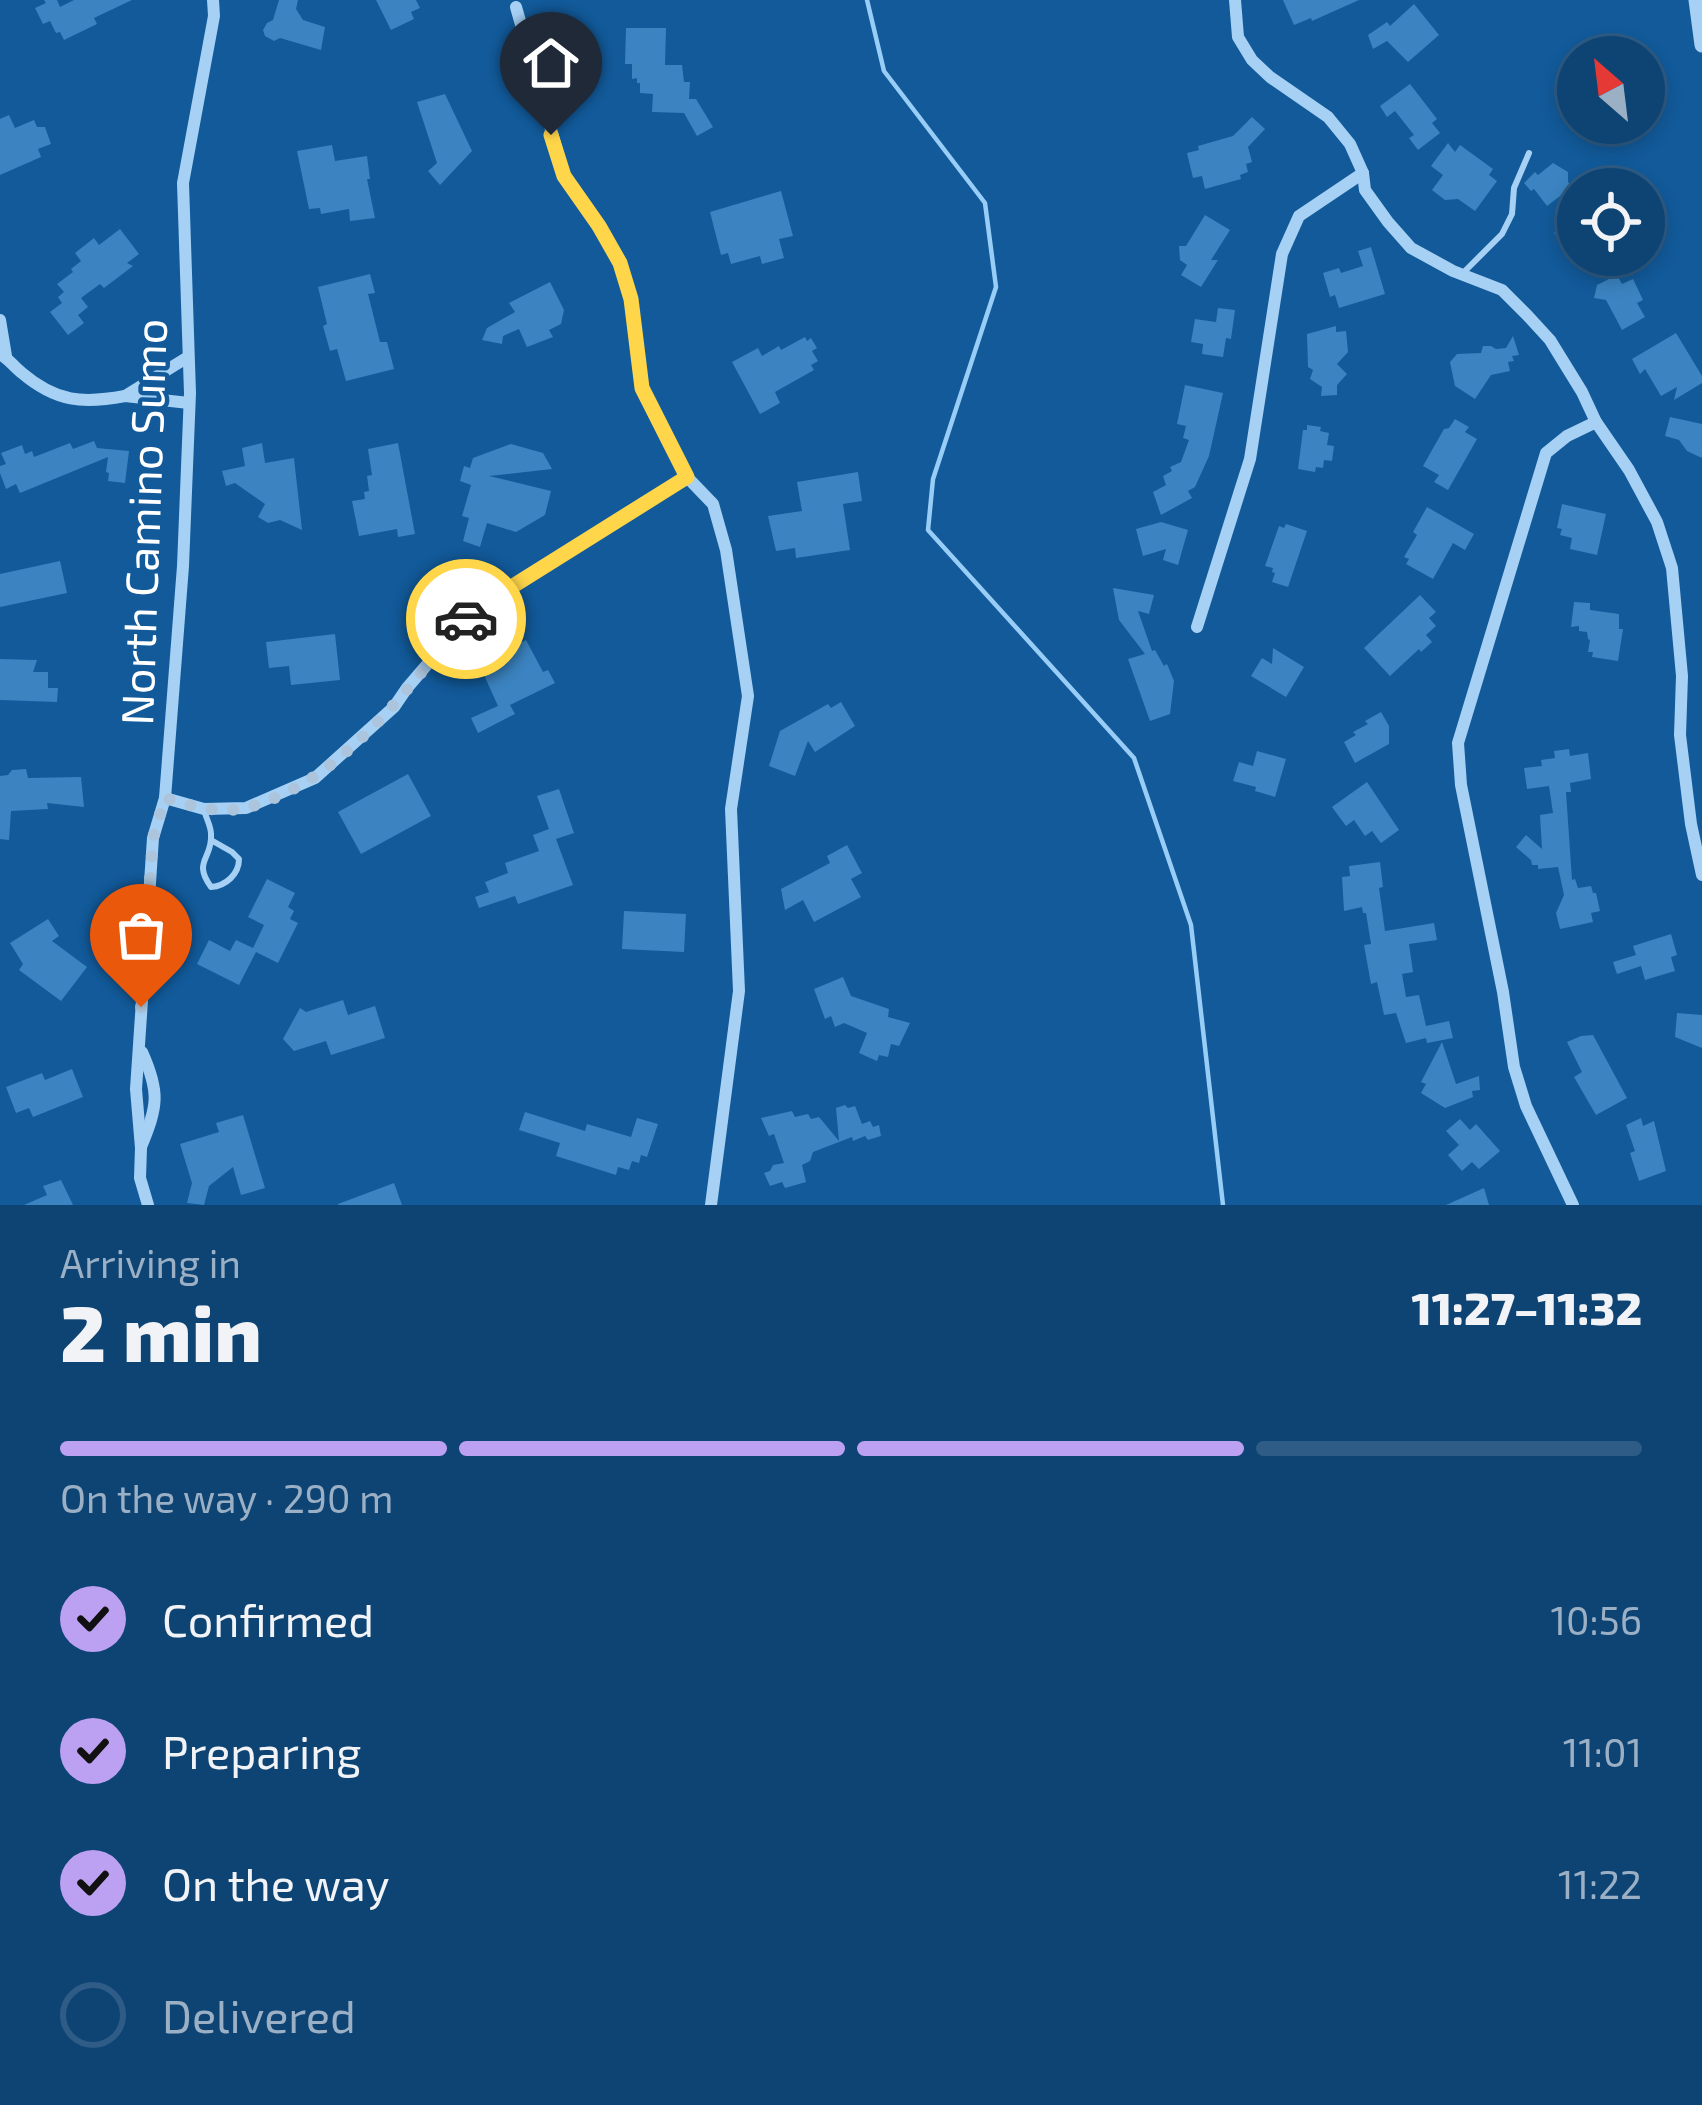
<!DOCTYPE html>
<meta charset="utf-8">
<style>
body{margin:0;font-family:"Exo 2",sans-serif;background:#1c4e7c;color:#f1f3f6;height:100vh;display:flex;flex-direction:column;font-size:45px;white-space:nowrap}
*{box-sizing:border-box;margin:0}
p{font-size:39px;color:#9bb0c5}
.icon{flex:none;width:66px;height:66px;fill:none;stroke:currentColor;stroke-width:2;stroke-linecap:round;stroke-linejoin:round}
.map{position:relative;height:1205px;overflow:hidden}
.panel{display:flex;flex-direction:column;background:#0e4474;flex:1}
.panel>*{flex:none}
.needle{width:78px;rotate:332deg}
.tools{position:absolute;left:1557px;top:36px;display:grid;gap:24px}
.tools a{display:grid;place-items:center;width:108px;height:108px;border-radius:50%;background:#0e4474;box-shadow:0 6px 18px #0003,0 0 0 3px #2e5c86;font-size:60px}
.pin{position:absolute;display:grid;place-items:center;width:102px;height:102px;color:#fff;margin:-123px -51px;border-radius:50% 50% 50% 0;rotate:-45deg;box-shadow:0 0 12px #0007}
.pin .icon{rotate:45deg}
.courier{position:absolute;display:grid;place-items:center;width:120px;height:120px;margin:-60px;border:9px solid #ffd54a;border-radius:50%;background:#fff;color:#222;box-shadow:0 3px 15px #0007}
.head em{font-style:normal;font-weight:800}
.head div{display:flex;flex-direction:column-reverse}
.head{display:flex;align-items:center;justify-content:space-between;height:204px;padding:0 60px}
h1{font-size:78px;font-weight:800;line-height:90px}
.bar{display:grid;grid-template-columns:repeat(4,1fr);gap:18px 12px;align-content:center;height:144px;padding:0 60px}
.bar i{height:15px;border-radius:9px;background:#2e5c86}
.bar .on{background:#bca0f2}
.bar p{grid-column:span 4}
ol{padding:0 60px;list-style:none}
li{display:flex;align-items:center;gap:36px;height:132px}
li p{margin-inline-start:auto}
li .icon{padding:12px;border-radius:50%;background:#bca0f2;color:#111;stroke-width:4}
li:last-child{color:#9bb0c5}
li i{width:66px;height:66px;border:6px solid #2e5c86;border-radius:50%}
.map>svg:first-child{display:block}
.lines{fill:none;stroke-linecap:round;stroke-linejoin:round}
.stream{stroke:#98cdf7;stroke-width:4.5}
.building{fill:#3b84c1}
.service{stroke:#a6d0f4;stroke-width:6}
.minor{stroke:#a6d0f4;stroke-width:12}
.tertiary{stroke:#a6d0f4;stroke-width:15}
.done{stroke:#acc5dc;stroke-width:12;stroke-dasharray:0 21.6}
.route{stroke:#ffd54a;stroke-width:15}
.labels{text-anchor:middle;dominant-baseline:central;stroke-width:9;stroke-linejoin:round;paint-order:stroke}
.street-label{font-size:45px;fill:#fff;stroke:#125a9a}
</style>
<div class="map">
<svg width="1702" height="1205" viewBox="0 0 1702 1205">
<rect width="100%" height="100%" fill="#125a9a"/>
<g class="lines">
<polyline class="stream" points="867,0 884,71 985,203 996,287 933,479 928,530 1134,758 1191,925 1223,1205"/>
</g>
<g class="building">
<polygon points="44,0 57,0 60,7 74,0 132,0 94,18 97,24 64,40 60,32 56,33 50,21 43,24 35,8 46,3"/>
<polygon points="279,0 298,0 296,9 303,20 325,27 321,50 280,38 274,41 265,36 263,30 267,23 273,20"/>
<polygon points="376,0 416,0 420,8 411,12 414,19 391,30"/>
<polygon points="1283,0 1359,0 1312,21 1311,18 1294,25"/>
<polygon points="1414,4 1439,35 1408,62 1387,41 1373,49 1368,35 1387,22 1390,26"/>
<polygon points="626,28 666,28 665,65 682,65 684,82 690,82 689,99 696,99 713,127 697,136 684,113 652,112 653,94 640,93 640,83 637,83 637,78 632,79 632,64 625,64"/>
<polygon points="1410,84 1437,119 1432,123 1440,133 1418,150 1409,138 1414,135 1395,111 1387,117 1380,106"/>
<polygon points="445,94 472,151 440,185 428,171 437,163 417,102"/>
<polygon points="9,115 15,128 34,120 37,127 45,127 51,144 38,149 41,157 0,175 0,119"/>
<polygon points="1252,117 1265,129 1248,147 1252,162 1246,164 1248,172 1240,175 1241,179 1205,189 1202,176 1193,178 1187,153 1199,150 1198,146 1233,136"/>
<polygon points="1448,143 1455,152 1460,145 1493,169 1489,175 1497,181 1475,211 1458,199 1445,200 1432,190 1443,175 1431,166"/>
<polygon points="332,145 335,161 367,156 370,179 367,179 375,218 350,221 349,209 321,214 320,208 309,209 297,151"/>
<polygon points="1553,163 1568,172 1568,182 1572,187 1547,206 1534,189 1531,191 1524,183 1535,172 1538,175"/>
<polygon points="781,191 793,236 779,239 784,258 762,264 760,256 731,264 728,253 721,255 710,212"/>
<polygon points="1205,215 1230,230 1211,260 1218,260 1201,287 1181,275 1187,265 1180,260 1179,246 1186,246"/>
<polygon points="1578,215 1578,234 1567,247 1554,233 1565,222"/>
<polygon points="120,229 139,254 127,263 133,266 104,288 100,284 81,298 88,307 78,315 84,323 68,335 50,312 62,303 58,297 64,292 57,284 73,272 71,269 81,261 75,253 94,238 99,245"/>
<polygon points="1371,247 1385,294 1339,308 1335,295 1330,297 1323,273 1339,268 1341,273 1363,266 1358,251"/>
<polygon points="370,274 375,293 368,294 380,342 387,342 394,369 346,381 337,349 330,351 323,326 327,324 318,287"/>
<polygon points="1617,275 1622,284 1633,279 1643,300 1637,303 1645,317 1622,330 1606,300 1594,298 1597,285"/>
<polygon points="550,282 564,310 561,324 549,330 553,337 527,347 519,329 503,336 502,344 482,340 487,328 515,312 509,303"/>
<polygon points="1218,308 1235,310 1231,339 1226,338 1223,357 1202,354 1203,344 1191,342 1195,319 1216,322"/>
<polygon points="1336,326 1336,332 1346,331 1348,352 1337,364 1347,374 1337,385 1337,395 1321,396 1322,387 1310,379 1313,370 1308,367 1307,334"/>
<polygon points="1676,333 1702,376 1702,383 1674,400 1677,387 1661,396 1645,369 1640,374 1632,359"/>
<polygon points="1513,336 1519,355 1512,356 1514,361 1508,362 1510,371 1491,375 1475,399 1455,386 1450,362 1457,354 1481,353 1483,346 1491,346 1496,349 1506,348"/>
<polygon points="805,337 807,341 811,338 817,348 812,351 818,361 811,365 814,370 775,392 780,403 760,414 732,362 758,348 762,356 779,346 781,350"/>
<polygon points="1185,385 1223,393 1209,456 1195,487 1188,491 1192,498 1161,515 1153,492 1166,485 1163,476 1172,471 1170,467 1181,462 1189,440 1183,438 1186,426 1177,424"/>
<polygon points="1670,417 1702,424 1702,458 1687,451 1679,440 1665,436"/>
<polygon points="1455,419 1469,427 1465,432 1477,439 1448,490 1434,482 1439,475 1423,466 1444,429 1449,428"/>
<polygon points="1307,425 1321,427 1320,431 1329,433 1327,445 1334,446 1332,461 1324,460 1323,468 1316,467 1315,472 1298,469 1303,430 1307,430"/>
<polygon points="94,441 97,448 129,451 125,483 108,481 109,473 106,472 108,457 20,493 16,484 6,489 0,473 0,466 6,464 1,453 22,445 25,454 32,451 34,457 70,443 73,449"/>
<polygon points="262,443 265,463 294,458 302,530 280,520 268,523 258,517 265,504 235,483 226,486 222,471 245,466 242,448"/>
<polygon points="398,443 415,534 398,537 397,529 359,536 352,501 365,499 364,492 369,491 367,476 372,475 368,449"/>
<polygon points="511,444 543,453 552,469 489,476 551,491 545,515 516,532 487,523 480,547 463,541 469,518 462,516 471,485 460,481 464,466 470,468 473,458"/>
<polygon points="858,472 862,501 843,504 850,550 796,558 795,548 776,551 768,516 802,511 797,482"/>
<polygon points="1562,504 1606,514 1597,555 1570,549 1572,538 1560,535 1562,529 1557,528"/>
<polygon points="1427,507 1474,534 1465,550 1453,543 1433,579 1406,564 1409,559 1404,557 1417,535 1413,532"/>
<polygon points="1161,522 1188,530 1178,565 1163,560 1166,549 1143,556 1136,529"/>
<polygon points="1286,524 1307,531 1288,587 1272,582 1275,573 1272,572 1273,568 1265,566 1279,526 1284,528"/>
<polygon points="60,561 67,593 0,607 0,574"/>
<polygon points="1113,588 1154,595 1149,614 1138,611 1152,651 1155,650 1164,666 1167,664 1174,681 1170,714 1150,721 1128,659 1145,654 1119,620"/>
<polygon points="1420,595 1436,612 1429,618 1436,626 1426,635 1432,642 1421,652 1419,649 1390,676 1364,648"/>
<polygon points="1574,602 1590,603 1590,610 1619,614 1619,629 1623,629 1618,661 1592,657 1593,652 1588,652 1590,640 1588,639 1587,632 1579,631 1579,626 1571,627"/>
<polygon points="335,634 340,680 291,685 289,666 269,668 266,642"/>
<polygon points="526,640 543,672 548,670 555,683 510,705 515,714 478,733 471,718 498,706 479,664"/>
<polygon points="1273,648 1304,667 1286,697 1251,676 1262,658 1272,664"/>
<polygon points="0,659 37,660 33,672 48,672 48,688 58,688 57,702 0,700"/>
<polygon points="841,702 855,726 815,752 808,741 795,776 769,766 780,731 828,704 831,708"/>
<polygon points="1381,712 1389,726 1389,744 1355,763 1344,742 1356,735 1353,732 1368,724 1365,721"/>
<polygon points="1569,749 1570,756 1588,753 1591,779 1570,783 1571,792 1566,792 1572,880 1575,879 1578,888 1591,886 1593,893 1596,893 1600,911 1591,913 1593,922 1560,929 1556,913 1564,895 1558,867 1538,869 1538,865 1532,865 1531,860 1516,847 1526,835 1542,849 1540,815 1553,813 1549,786 1527,789 1524,768 1542,766 1541,760 1555,758 1554,751"/>
<polygon points="1257,751 1286,759 1275,797 1255,791 1256,787 1233,781 1239,762 1253,766"/>
<polygon points="26,769 28,778 81,777 84,807 47,803 48,809 11,811 9,840 0,839 0,776 8,775 12,770"/>
<polygon points="408,774 431,816 361,854 338,812"/>
<polygon points="1367,782 1399,830 1381,843 1372,831 1365,836 1354,820 1346,826 1332,807"/>
<polygon points="559,789 574,833 556,839 573,885 518,904 515,896 479,908 475,897 489,892 485,882 508,873 505,863 539,851 533,835 549,829 537,796"/>
<polygon points="847,845 862,873 851,879 861,897 814,922 803,900 785,910 781,889 830,863 827,856"/>
<polygon points="1380,862 1383,887 1379,888 1385,931 1434,923 1437,940 1409,944 1413,972 1402,974 1406,997 1419,995 1426,1026 1449,1021 1453,1038 1427,1043 1426,1038 1406,1043 1396,1013 1384,1015 1377,982 1371,984 1364,945 1371,944 1366,913 1363,913 1362,907 1344,911 1342,877 1350,876 1349,866"/>
<polygon points="267,879 295,893 288,907 294,911 290,919 298,923 278,963 256,952 239,985 197,964 209,940 230,951 236,940 253,948 264,925 248,917"/>
<polygon points="624,911 686,914 684,952 622,949"/>
<polygon points="48,919 59,936 52,941 87,967 61,1001 19,970 23,964 10,943"/>
<polygon points="1671,934 1677,955 1671,957 1675,971 1645,980 1641,966 1617,974 1613,962 1636,955 1633,946"/>
<polygon points="843,977 851,996 889,1009 888,1017 910,1023 899,1046 891,1044 888,1057 879,1055 877,1061 859,1053 867,1033 844,1023 835,1027 831,1016 825,1019 814,989"/>
<polygon points="343,1000 348,1015 375,1006 385,1038 331,1055 326,1041 294,1051 283,1039 300,1008 306,1012"/>
<polygon points="1677,1013 1702,1015 1702,1048 1675,1037"/>
<polygon points="1593,1035 1627,1098 1596,1115 1574,1077 1582,1072 1567,1042 1581,1036"/>
<polygon points="1442,1042 1456,1084 1479,1076 1480,1090 1472,1091 1473,1097 1445,1108 1421,1093 1426,1084 1421,1082"/>
<polygon points="72,1069 83,1097 33,1117 29,1108 16,1113 6,1087 42,1073 45,1080"/>
<polygon points="845,1105 848,1108 855,1106 862,1124 870,1121 873,1127 879,1125 881,1136 868,1140 865,1136 853,1141 852,1137 813,1152 810,1161 802,1165 806,1182 785,1188 782,1182 770,1186 764,1173 770,1171 773,1165 784,1163 774,1134 769,1136 761,1118 792,1111 795,1117 808,1114 811,1119 819,1117 839,1141 836,1108"/>
<polygon points="525,1112 585,1131 587,1124 631,1137 637,1118 658,1124 647,1157 641,1155 639,1163 632,1161 629,1170 618,1167 616,1175 556,1156 560,1143 519,1130"/>
<polygon points="243,1115 265,1188 241,1195 233,1167 209,1186 204,1205 187,1203 192,1183 180,1144 219,1132 216,1123"/>
<polygon points="1641,1118 1643,1126 1654,1121 1666,1171 1639,1181 1630,1153 1635,1151 1626,1125"/>
<polygon points="1460,1119 1470,1130 1476,1124 1500,1151 1479,1169 1472,1162 1462,1171 1448,1155 1459,1145 1446,1131"/>
<polygon points="61,1180 73,1205 24,1205 47,1195 43,1186"/>
<polygon points="394,1183 402,1205 338,1205 338,1204"/>
<polygon points="1484,1188 1489,1205 1446,1205"/>
</g>
<g class="lines">
<g class="service">
<polyline points="1464,272 1502,234 1512,214 1514,188 1529,153"/>
<path d="M205,813C207,820 211,827 211,834C213,859 192,861 211,887C226,886 239,874 239,859L232,852L211,840"/>
</g>
<g class="minor">
<polyline points="1235,0 1238,37 1252,60 1270,77 1328,117 1350,144 1363,173 1365,190 1388,222 1411,248 1453,271 1502,290 1527,315 1550,340 1582,392 1596,422 1629,470 1657,522 1672,568 1682,676 1680,735 1691,824 1702,875"/>
<polyline points="516,7 564,175 600,226 621,263 631,299 642,388 687,477 713,504 726,550 748,696 731,809 739,991 711,1205"/>
<polyline points="0,320 6,356"/>
<path d="M0,354C9,359 14,367 22,373C56,402 83,404 125,396"/>
<polyline points="188,357 125,396 189,403"/>
<polyline points="1197,627 1250,459 1282,254 1299,216 1363,173"/>
<polyline points="165,798 204,809 246,808 315,778 394,707 407,688 473,611 687,477"/>
<path d="M141,1147C158,1106 160,1092 142,1052"/>
<polyline points="148,1205 140,1178 141,1148 136,1089 153,838 165,798 183,566 190,393 183,183 214,16 213,0"/>
<polyline points="1573,1205 1526,1106 1514,1067 1503,992 1461,785 1458,743 1546,453 1567,436 1596,422"/>
</g>
<polyline class="tertiary" points="1696,0 1702,45"/>
</g>
<g class="lines">
<path class="done" d="M141,1007L153,838L165,798C192,806 221,815 249,807C344,780 404,691 466,619"/>
<polyline class="route" points="466,619 473,611 687,477 642,388 631,299 620,263 599,226 564,176 551,135"/>
</g>
<g class="labels">
<g class="street-label">
<text transform="translate(142 522) rotate(-88)">North Camino Sumo</text>
</g>
</g>
</svg>
<div class="tools">
<a><svg class="needle" viewBox="-14 -14 28 28"><path d="M0-13l5 13h-10z" fill="#e53935"/><path d="M0 13l5-13h-10z" fill="#9bb0c5"/></svg></a>
<a><svg class="icon" aria-label="locate" viewBox="0 0 24 24"><circle cx="12" cy="12" r="6"/><path d="M12 2v4M12 18v4M2 12h4M18 12h4"/></svg></a>
</div>
<div class="pin" style="left:141px;top:1007px;background:#ea580c"><svg class="icon" aria-label="bag" viewBox="0 0 24 24"><path d="M5 8h14l-1 12H6zM9 8a3 3 0 0 1 6 0"/></svg></div>
<div class="pin" style="left:551px;top:135px;background:#1f2937"><svg class="icon" aria-label="home" viewBox="0 0 24 24"><path d="M3 11l9-7 9 7M6 9v11h12V9"/></svg></div>
<div class="courier" style="left:466px;top:619px"><svg class="icon" aria-label="car" viewBox="0 0 24 24"><path d="M5 17H2v-5l4-1 3-4h7l3 4 3 1v5h-3M9 17h6M6 11h13"/><circle cx="7" cy="17" r="2"/><circle cx="17" cy="17" r="2"/></svg></div>
</div>
<section class="panel">
<div class="head"><div><h1>2 min</h1><p>Arriving in</p></div><em>11:27–11:32</em></div>
<div class="bar"><i class="on"></i><i class="on"></i><i class="on"></i><i></i><p>On the way · 290 m</p></div>
<ol>
<li><svg class="icon" aria-label="check" viewBox="0 0 24 24"><path d="M5 12l5 5 9-10"/></svg>Confirmed<p>10:56</p></li>
<li><svg class="icon" aria-label="check" viewBox="0 0 24 24"><path d="M5 12l5 5 9-10"/></svg>Preparing<p>11:01</p></li>
<li><svg class="icon" aria-label="check" viewBox="0 0 24 24"><path d="M5 12l5 5 9-10"/></svg>On the way<p>11:22</p></li>
<li><i></i>Delivered</li>
</ol>
</section>
